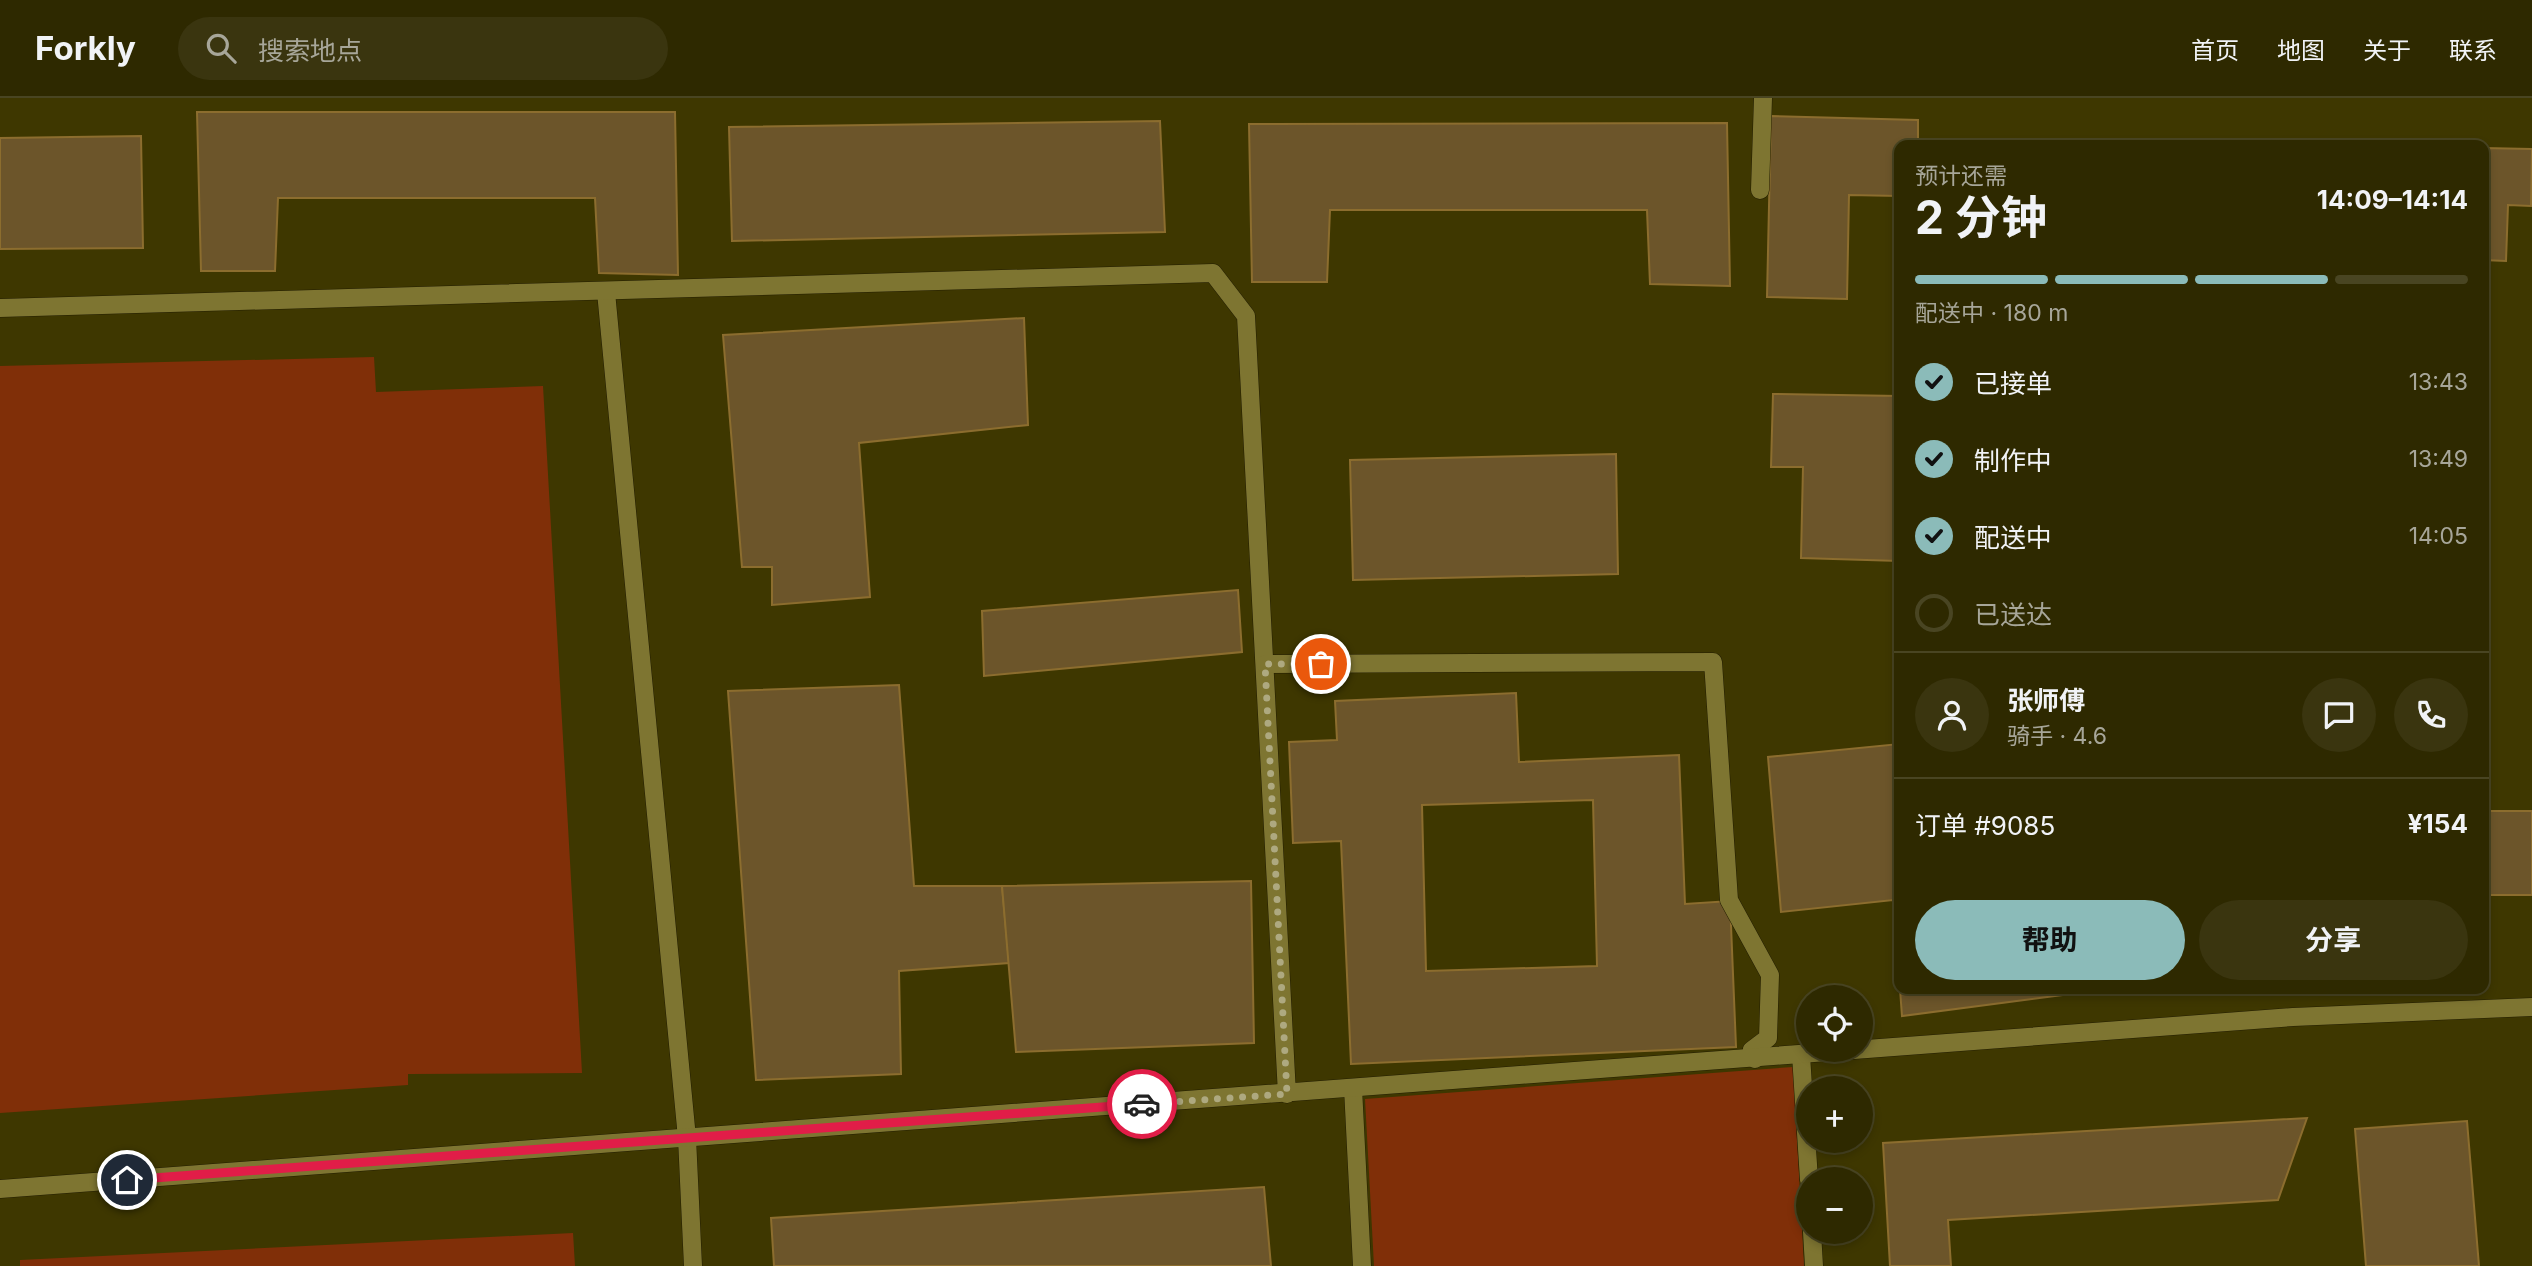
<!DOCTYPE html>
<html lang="zh">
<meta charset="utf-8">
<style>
body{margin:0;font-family:Inter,"Noto Sans SC",sans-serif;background:#3a350f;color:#f1f3f6;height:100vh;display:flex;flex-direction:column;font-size:26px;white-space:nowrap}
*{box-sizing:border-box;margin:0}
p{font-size:23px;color:#a7a699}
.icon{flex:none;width:38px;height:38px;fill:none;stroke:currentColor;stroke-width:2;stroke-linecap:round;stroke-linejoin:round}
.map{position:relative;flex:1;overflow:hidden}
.panel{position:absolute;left:1894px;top:42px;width:595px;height:854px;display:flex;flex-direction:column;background:#2e2900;border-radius:14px;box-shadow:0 4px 10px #0003,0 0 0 2px #494522}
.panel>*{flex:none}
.fabs{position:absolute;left:1796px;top:887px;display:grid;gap:14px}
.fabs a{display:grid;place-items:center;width:77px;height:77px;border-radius:50%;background:#2e2900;box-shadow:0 4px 10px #0003,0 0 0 2px #494522;font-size:35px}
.pin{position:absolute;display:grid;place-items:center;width:60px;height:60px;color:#fff;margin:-30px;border:4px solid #fff;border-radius:50%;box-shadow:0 2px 7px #0007}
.courier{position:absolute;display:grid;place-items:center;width:70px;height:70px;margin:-35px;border:5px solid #e11d48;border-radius:50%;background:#fff;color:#222;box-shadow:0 2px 9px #0007}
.overview em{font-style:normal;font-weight:700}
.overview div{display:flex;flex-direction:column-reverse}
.overview{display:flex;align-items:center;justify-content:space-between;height:119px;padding:0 21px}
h1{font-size:46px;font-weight:700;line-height:52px}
.bar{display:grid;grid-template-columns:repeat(4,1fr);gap:10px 7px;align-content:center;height:84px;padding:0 21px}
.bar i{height:9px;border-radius:5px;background:#494522}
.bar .on{background:#8bbbb9}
.bar p{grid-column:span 4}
.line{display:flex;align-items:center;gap:18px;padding:0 21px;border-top:2px solid #494522}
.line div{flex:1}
.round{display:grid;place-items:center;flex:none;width:74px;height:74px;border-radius:37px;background:#3a350f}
ol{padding:0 21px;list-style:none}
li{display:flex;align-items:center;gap:21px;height:77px}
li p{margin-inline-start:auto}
li .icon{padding:7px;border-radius:50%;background:#8bbbb9;color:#111;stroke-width:4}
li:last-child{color:#a7a699}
li i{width:38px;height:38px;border:4px solid #494522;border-radius:50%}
.primary-button{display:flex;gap:14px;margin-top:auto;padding:14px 21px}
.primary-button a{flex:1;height:80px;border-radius:42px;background:#8bbbb9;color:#111;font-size:28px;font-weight:700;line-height:80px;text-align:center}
.primary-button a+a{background:#3a350f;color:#f1f3f6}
header{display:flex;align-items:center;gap:42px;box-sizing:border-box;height:98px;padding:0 35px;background:#2e2900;border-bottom:2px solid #494522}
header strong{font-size:33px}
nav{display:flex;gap:38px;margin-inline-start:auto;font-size:24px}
.search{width:490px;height:63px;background:#3a350f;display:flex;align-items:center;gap:18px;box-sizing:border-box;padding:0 24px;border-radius:38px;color:#a7a699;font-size:26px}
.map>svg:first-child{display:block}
.green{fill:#802f08}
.building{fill:#6c552a;stroke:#8c6d2e;stroke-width:2;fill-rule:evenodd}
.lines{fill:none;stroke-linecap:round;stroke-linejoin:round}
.service-casing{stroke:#231e00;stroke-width:19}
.minor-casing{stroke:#231e00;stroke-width:19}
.service{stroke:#7e7531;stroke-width:18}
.minor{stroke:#7e7531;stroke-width:18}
.done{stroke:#aea980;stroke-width:7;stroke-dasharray:0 12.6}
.route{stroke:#e11d48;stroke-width:9}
</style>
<header>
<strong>Forkly</strong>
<div class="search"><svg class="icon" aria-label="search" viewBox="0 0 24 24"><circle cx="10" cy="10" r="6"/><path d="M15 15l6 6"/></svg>搜索地点</div>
<nav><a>首页</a><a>地图</a><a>关于</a><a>联系</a></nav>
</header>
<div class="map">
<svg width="2532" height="1168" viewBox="0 0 2532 1168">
<rect width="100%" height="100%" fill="#3e3700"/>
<g class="green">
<polygon points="374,259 376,294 543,288 582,975 408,976 408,987 0,1015 0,268"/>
<polygon points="1793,969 1804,1168 1374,1168 1365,1001"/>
<polygon points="573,1135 575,1168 20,1168 20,1162"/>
</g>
<g class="building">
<polygon points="197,14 675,14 678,177 599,175 595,100 278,100 275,173 201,173"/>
<polygon points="1771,18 1918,22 1918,47 1899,47 1899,98 1849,97 1847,201 1767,199"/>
<polygon points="1160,23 1165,134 732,143 729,29"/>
<polygon points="1727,25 1730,188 1650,186 1647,112 1330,112 1327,184 1252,184 1249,26"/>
<polygon points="141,38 143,150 0,151 0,40"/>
<polygon points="2483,50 2532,51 2531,108 2508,107 2506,163 2483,162"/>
<polygon points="1024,220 1028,327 859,345 870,499 772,507 772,469 742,469 723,237"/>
<polygon points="1773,296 1899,298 1899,463 1801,460 1803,369 1771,369"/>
<polygon points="1616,356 1618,476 1353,482 1350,362"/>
<polygon points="1238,492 1242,554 984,578 982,513"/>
<polygon points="899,587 914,788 1002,788 1009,865 899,873 901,976 756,982 728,593"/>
<path d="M1516,595L1519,664L1679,657L1685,806L1730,803L1736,949L1351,966L1341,743L1293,745L1289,644L1337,642L1335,603ZM1593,702L1597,868L1426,873L1422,707Z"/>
<polygon points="1899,646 1899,877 1893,802 1781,814 1768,659"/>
<rect x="2483" y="713" width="49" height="84"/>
<polygon points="1251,783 1254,945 1016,954 1002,788"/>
<polygon points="1900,891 2073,891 2070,896 1902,918"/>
<polygon points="2307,1020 2278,1102 1948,1122 1951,1168 1890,1168 1883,1045"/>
<polygon points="2467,1023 2479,1168 2366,1168 2355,1031"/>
<polygon points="1264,1089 1271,1168 774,1168 771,1120"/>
</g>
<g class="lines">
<g class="service-casing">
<g id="service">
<polyline points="606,194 687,1040 693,1168"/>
<polyline points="0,210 1213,175 1246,218 1287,996"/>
<polyline points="1265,566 1713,564 1729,802 1770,877 1768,940 1752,952 1755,961"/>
<polyline points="1801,957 1809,1082"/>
<polyline points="1353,990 1362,1168"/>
<polyline points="0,1091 2293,919 2532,909"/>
<polyline points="1812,1134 1814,1168"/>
</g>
</g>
<g class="minor-casing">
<polyline id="minor" points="1760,92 1763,0"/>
</g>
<use href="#service" class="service"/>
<use href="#minor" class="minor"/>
</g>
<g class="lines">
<polyline class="done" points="1142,1006 1287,996 1265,566 1321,566"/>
<polyline class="route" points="127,1082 1142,1006"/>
</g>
</svg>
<div class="fabs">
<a><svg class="icon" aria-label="locate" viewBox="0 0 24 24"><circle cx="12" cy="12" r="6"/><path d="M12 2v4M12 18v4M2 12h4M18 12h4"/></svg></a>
<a>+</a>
<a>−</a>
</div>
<div class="pin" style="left:1321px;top:566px;background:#ea580c"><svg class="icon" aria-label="bag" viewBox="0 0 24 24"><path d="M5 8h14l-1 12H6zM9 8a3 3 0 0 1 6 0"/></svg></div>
<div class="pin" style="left:127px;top:1082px;background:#1f2937"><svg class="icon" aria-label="home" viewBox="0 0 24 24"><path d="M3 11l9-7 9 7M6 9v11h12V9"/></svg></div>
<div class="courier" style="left:1142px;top:1006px"><svg class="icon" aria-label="car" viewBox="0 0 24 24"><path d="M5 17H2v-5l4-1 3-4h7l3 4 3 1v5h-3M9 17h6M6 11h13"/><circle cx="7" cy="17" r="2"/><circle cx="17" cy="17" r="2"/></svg></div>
<section class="panel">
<div class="overview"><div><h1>2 分钟</h1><p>预计还需</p></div><em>14:09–14:14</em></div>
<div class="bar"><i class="on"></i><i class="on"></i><i class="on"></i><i></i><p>配送中 · 180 m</p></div>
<ol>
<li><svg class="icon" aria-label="check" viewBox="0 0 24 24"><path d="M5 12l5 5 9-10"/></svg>已接单<p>13:43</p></li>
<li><svg class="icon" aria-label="check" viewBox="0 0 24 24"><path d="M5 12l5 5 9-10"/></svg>制作中<p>13:49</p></li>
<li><svg class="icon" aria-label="check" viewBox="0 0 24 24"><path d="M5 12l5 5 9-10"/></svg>配送中<p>14:05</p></li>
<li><i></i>已送达</li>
</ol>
<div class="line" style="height:126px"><a class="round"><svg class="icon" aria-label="person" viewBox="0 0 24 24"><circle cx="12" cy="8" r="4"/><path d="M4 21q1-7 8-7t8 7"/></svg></a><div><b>张师傅</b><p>骑手 · 4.6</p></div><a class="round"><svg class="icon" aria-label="chat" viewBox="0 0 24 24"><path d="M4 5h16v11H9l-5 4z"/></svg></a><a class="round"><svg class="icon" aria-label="phone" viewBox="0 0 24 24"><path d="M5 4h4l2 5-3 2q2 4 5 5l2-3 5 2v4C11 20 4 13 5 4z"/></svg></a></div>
<div class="line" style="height:91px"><div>订单 #9085</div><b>¥154</b></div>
<div class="primary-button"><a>帮助</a><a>分享</a></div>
</section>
</div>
